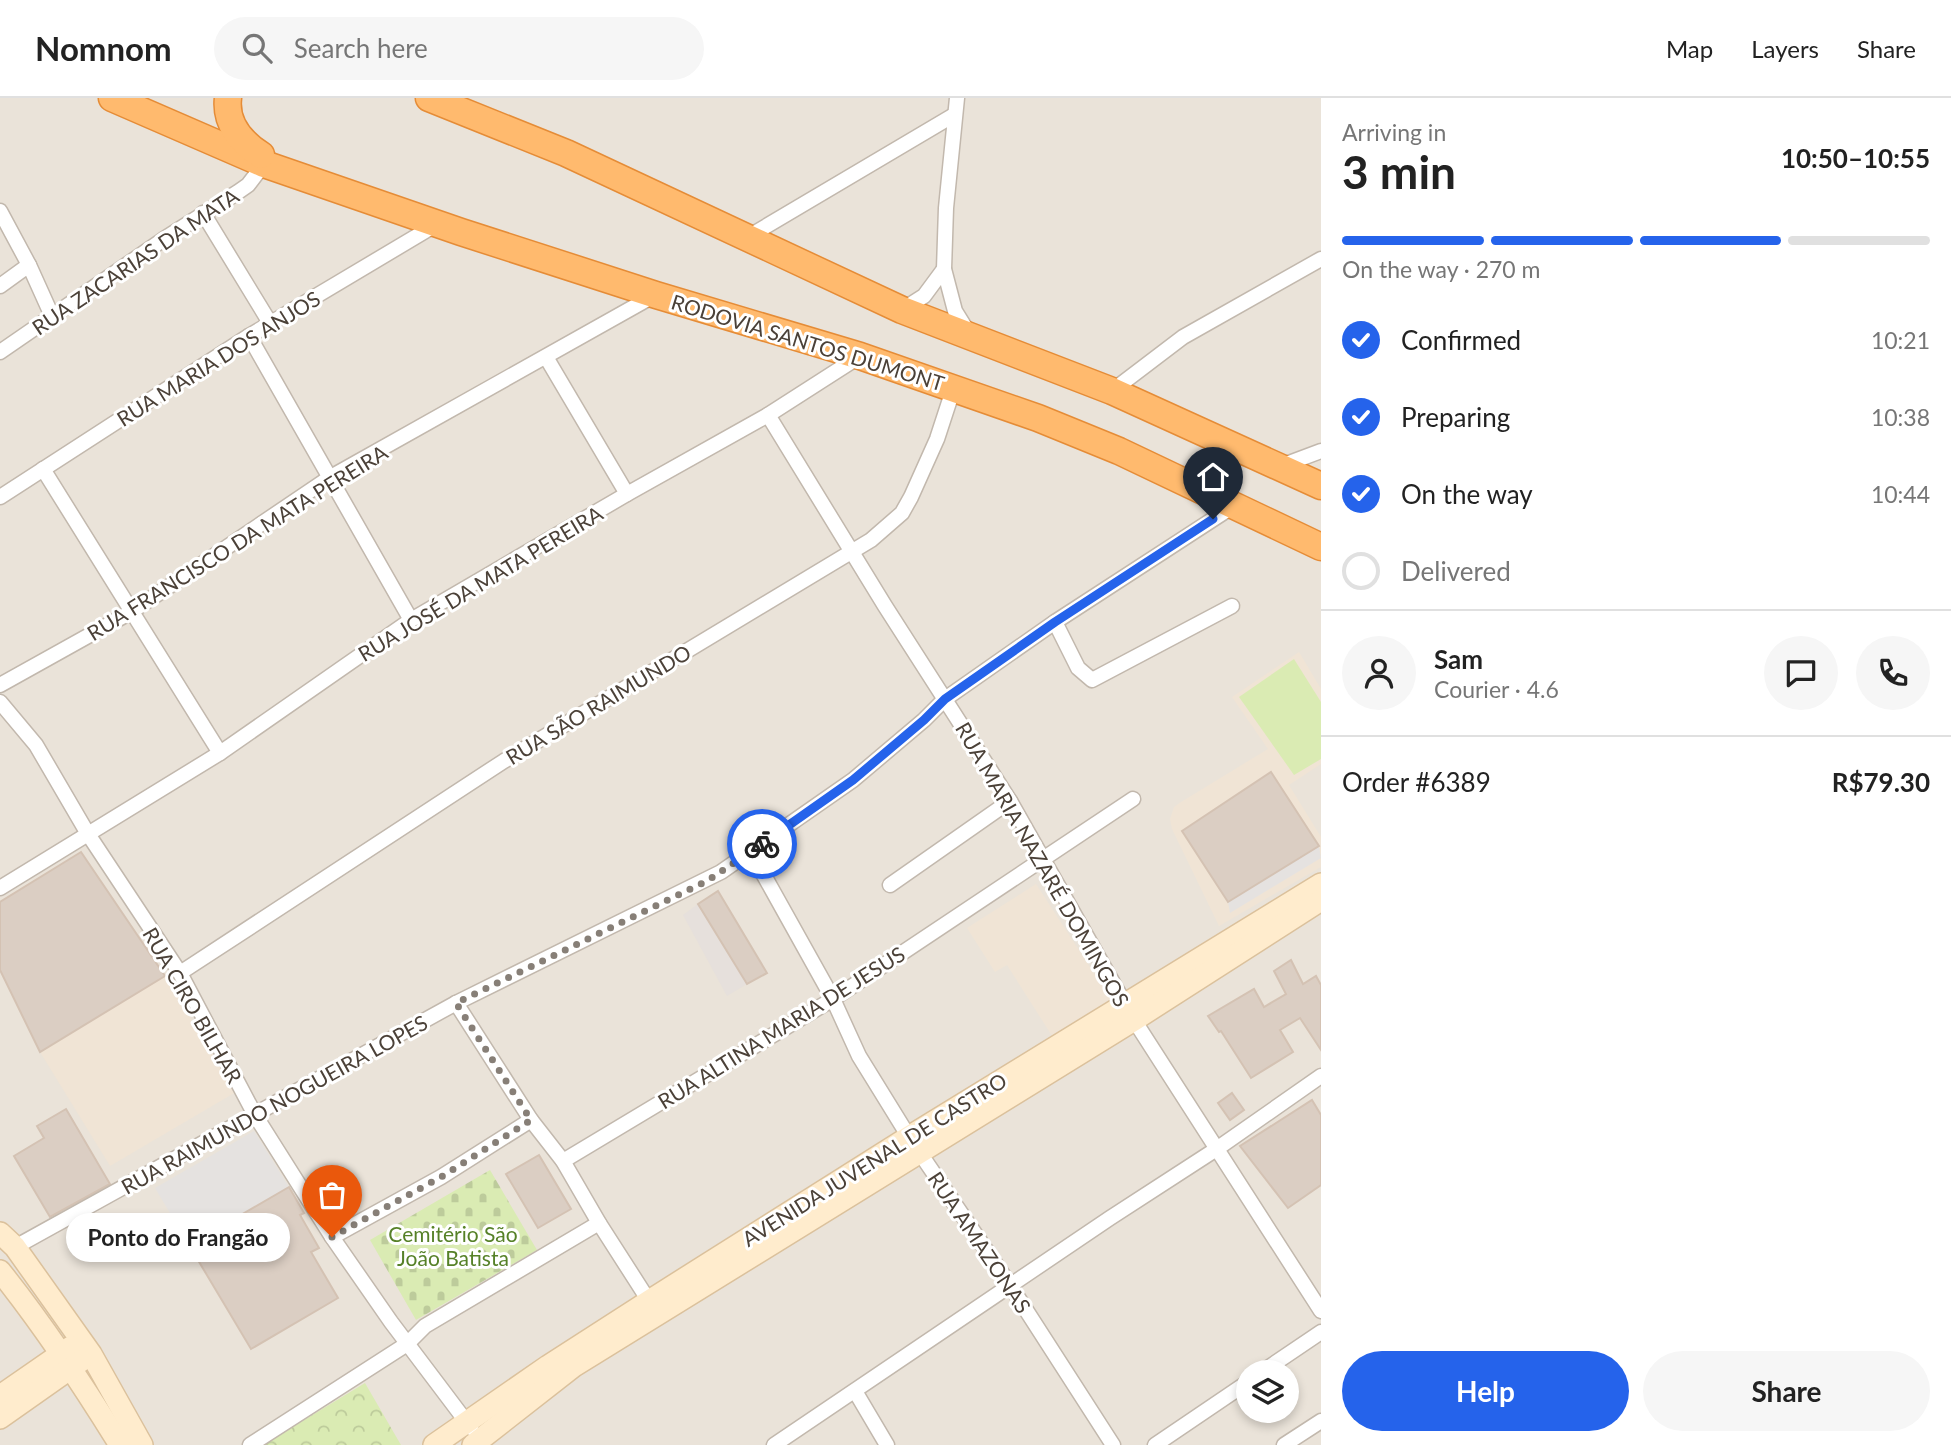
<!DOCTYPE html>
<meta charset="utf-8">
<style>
body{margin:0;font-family:Lato,sans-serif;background:#f6f6f6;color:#222;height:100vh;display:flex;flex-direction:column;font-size:26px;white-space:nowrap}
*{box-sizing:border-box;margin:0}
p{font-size:23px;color:#767676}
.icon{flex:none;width:38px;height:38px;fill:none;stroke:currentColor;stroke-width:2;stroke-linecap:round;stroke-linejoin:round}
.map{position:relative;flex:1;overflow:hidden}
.drawer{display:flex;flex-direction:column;background:#fff;width:630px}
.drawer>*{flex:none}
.fabs{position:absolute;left:1236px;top:1262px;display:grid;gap:14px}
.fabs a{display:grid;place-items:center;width:63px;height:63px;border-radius:50%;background:#fff;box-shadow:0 4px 10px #0003;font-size:35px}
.pin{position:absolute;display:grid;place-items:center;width:60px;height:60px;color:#fff;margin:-72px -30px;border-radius:50% 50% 50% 0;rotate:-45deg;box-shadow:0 0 7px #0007}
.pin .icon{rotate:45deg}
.courier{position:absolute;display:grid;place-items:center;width:70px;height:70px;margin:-35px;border:5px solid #2563eb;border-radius:50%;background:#fff;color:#222;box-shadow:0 2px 9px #0007}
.bubble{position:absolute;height:49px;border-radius:24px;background:#fff;box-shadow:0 4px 10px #0003;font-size:23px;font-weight:700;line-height:49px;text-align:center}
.head em{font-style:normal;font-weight:700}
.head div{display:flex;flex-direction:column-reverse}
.head{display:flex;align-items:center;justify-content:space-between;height:119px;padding:0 21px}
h1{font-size:46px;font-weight:700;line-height:52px}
.bar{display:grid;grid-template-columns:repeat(4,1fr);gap:10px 7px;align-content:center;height:84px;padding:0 21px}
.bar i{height:9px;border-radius:5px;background:#e0e0e0}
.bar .current{background:#2563eb}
.bar p{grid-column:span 4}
.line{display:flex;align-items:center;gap:18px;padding:0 21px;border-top:2px solid #e0e0e0}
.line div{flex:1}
.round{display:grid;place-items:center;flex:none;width:74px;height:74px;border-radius:37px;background:#f6f6f6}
ol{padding:0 21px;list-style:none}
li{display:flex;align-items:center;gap:21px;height:77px}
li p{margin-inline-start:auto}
li .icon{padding:7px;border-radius:50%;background:#2563eb;color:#fff;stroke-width:4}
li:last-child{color:#767676}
li i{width:38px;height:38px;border:4px solid #e0e0e0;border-radius:50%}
.button{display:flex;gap:14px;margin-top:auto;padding:14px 21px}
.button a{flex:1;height:80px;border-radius:42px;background:#2563eb;color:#fff;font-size:28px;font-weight:700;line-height:80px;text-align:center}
.button a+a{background:#f6f6f6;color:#222}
header{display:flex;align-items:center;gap:42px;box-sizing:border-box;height:98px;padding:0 35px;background:#fff;border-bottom:2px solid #e0e0e0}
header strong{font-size:33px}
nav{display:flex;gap:38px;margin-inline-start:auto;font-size:24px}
.search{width:490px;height:63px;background:#f6f6f6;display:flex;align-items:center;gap:18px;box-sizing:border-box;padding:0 24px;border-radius:38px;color:#767676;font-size:26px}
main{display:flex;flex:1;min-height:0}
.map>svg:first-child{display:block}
.residential{fill:#eae3d9;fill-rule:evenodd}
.industrial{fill:#e6e0dc}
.education{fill:#f0e4d5}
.cemetery{fill:url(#cemetery-stones)}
.park{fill:url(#park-crowns)}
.pitch{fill:#daebb3}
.parking{fill:#e5e2e0}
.building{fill:#dbcec3;stroke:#d4c2b3;stroke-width:2}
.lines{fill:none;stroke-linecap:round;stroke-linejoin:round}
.street-casing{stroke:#c2b8ad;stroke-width:17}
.secondary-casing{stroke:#dbc19c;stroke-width:24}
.highway-casing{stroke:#e58c37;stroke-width:29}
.street{stroke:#fff;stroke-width:14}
.secondary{stroke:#ffeccd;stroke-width:21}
.highway{stroke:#ffba6e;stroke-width:26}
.done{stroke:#877f77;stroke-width:7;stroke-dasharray:0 12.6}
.route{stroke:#2563eb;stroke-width:9}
.labels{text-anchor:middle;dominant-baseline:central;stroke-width:6;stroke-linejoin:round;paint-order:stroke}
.street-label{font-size:21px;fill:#4b4138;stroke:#fff}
.park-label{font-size:21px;fill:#568128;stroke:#fff}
</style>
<header>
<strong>Nomnom</strong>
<div class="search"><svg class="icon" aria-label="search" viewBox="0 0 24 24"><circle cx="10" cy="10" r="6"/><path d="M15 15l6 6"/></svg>Search here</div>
<nav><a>Map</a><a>Layers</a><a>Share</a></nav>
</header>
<main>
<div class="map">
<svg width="1321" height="1347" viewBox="0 0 1321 1347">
<defs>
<pattern id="cemetery-stones" width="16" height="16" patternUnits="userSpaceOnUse" patternTransform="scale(1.75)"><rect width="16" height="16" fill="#daebb3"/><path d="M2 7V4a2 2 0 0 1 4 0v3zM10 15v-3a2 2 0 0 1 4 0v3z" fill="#bdcb9b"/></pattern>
<pattern id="park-crowns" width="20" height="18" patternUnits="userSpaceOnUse" patternTransform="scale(1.75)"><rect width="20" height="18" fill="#daebb3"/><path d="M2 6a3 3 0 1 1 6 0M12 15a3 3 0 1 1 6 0" fill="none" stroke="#bdcb9b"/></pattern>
</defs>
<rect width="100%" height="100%" fill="#f6f1eb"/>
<path class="residential" d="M0,0H1321V1347H0ZM1248,1274H1286V1312H1248Z"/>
<polygon class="industrial" points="698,806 747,886 727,898 683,817"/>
<g class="education">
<polygon points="1299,554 1321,591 1321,666 1289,687 1321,739 1321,769 1219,828 1172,731 1170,721 1174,709 1181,704 1268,651 1232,599"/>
<polygon points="1036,786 1112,903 1054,941 1007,867 995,874 967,830"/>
<polygon points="165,878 236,994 110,1068 40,954"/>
</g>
<polygon class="cemetery" points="490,1072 537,1152 416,1222 370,1142"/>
<polygon class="park" points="365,1285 401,1347 263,1347"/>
<polygon class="pitch" points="1294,561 1321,604 1321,661 1294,677 1239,599"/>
<g class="parking">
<polygon points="1319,748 1321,760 1230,815 1228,804"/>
<polygon points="254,1033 289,1089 189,1147 155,1090"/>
</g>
<g class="building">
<polygon points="1271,674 1319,748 1228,804 1182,733"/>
<polygon points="81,754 165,878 40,954 0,872 0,804"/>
<polygon points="718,793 767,875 747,886 698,806"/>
<polygon points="1291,862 1303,886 1316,878 1321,887 1321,952 1300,920 1280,932 1293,954 1251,980 1221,933 1219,934 1208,918 1254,891 1264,909 1286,896 1274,873"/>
<polygon points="1232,995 1244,1012 1230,1022 1218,1005"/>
<polygon points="1312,1002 1321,1017 1321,1087 1288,1110 1240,1048"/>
<polygon points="66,1011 110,1086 50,1119 14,1058 44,1040 37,1028"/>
<polygon points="539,1057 571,1111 538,1130 506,1076"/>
<polygon points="289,1089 304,1115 300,1117 319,1150 311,1154 338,1200 251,1251 189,1147"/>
</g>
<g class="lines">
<g class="street-casing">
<g id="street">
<polyline points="957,0 946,110 944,171 955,213 968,234"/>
<polyline points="0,113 29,167 52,218"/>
<polyline points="203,115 270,225"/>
<polyline points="748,139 954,17"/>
<polyline points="0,188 29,167"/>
<polyline points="902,212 924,198 944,171"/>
<polyline points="249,238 411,522"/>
<polyline points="0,254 164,141 238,94 248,87 264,66"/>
<polyline points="546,259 627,396"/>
<polyline points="1112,293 1183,239 1321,161"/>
<polyline points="768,317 885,508 1010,703 1134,922 1321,1213"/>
<polyline points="1281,368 1321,353"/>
<polyline points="43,371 220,655"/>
<polyline points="0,399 249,238 437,126"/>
<polyline points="1055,524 1078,570 1092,582 1232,508"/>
<polyline points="0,587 131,514 329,380 655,197"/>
<polyline points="0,604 36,647 88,736 180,875 255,1017 332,1139 391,1224 471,1330"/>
<polyline points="751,754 833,901 859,958 909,1039 1010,1187 1113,1347"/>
<polyline points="890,787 1010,703"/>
<polyline points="0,790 220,655 411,522 627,396 768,317 860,258"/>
<polyline points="180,875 504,663 871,442 902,415 911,399 937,341 954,289"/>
<polyline points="456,905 531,1022 563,1063 599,1125 649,1203"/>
<polyline points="563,1063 833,901 1133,701"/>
<polyline points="332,1139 441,1079 531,1022"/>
<polyline points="15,1149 456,905 721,774 853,682 924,622 945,601 1055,524 1235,407"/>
<polyline points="1262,1274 1321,1234"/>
<polyline points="855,1293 887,1347"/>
<polyline points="250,1347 407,1246 425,1228 599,1125"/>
<polyline points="774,1347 1110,1120 1218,1050 1321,978"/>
<polyline points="1155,1347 1248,1284"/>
<polyline points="1284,1347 1321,1323"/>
</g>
</g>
<g class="secondary-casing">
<g id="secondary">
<polyline points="0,1135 15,1149 91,1256 142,1347"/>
<path d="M0,1173C44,1228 83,1287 120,1347"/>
<polyline points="0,1298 71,1249"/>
<polyline points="0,1320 81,1263"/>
<polyline points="434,1347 548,1268 649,1203 909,1039 1321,786"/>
<polyline points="473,1347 574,1268 1134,922 1321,802"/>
</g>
</g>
<g class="highway-casing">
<g id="highway">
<polyline points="112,0 264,66 461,134 656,197 860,258 1038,320 1119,353 1321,449"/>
<path d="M228,0C225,25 241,44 261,57"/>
<polyline points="429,0 566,55 902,212 1112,293 1321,388"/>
</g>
</g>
<use href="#street" class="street"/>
<use href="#secondary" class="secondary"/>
<use href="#highway" class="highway"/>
</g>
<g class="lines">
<polyline class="done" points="332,1139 441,1079 531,1022 456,905 707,783 762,746"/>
<polyline class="route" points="762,746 853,682 924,622 945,601 1055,524 1213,421"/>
</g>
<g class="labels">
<g class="street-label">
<text transform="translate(135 163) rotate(-34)">RUA ZACARIAS DA MATA</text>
<text transform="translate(808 244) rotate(17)">RODOVIA SANTOS DUMONT</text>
<text transform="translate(218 260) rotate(-32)">RUA MARIA DOS ANJOS</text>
<text transform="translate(237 444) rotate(-32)">RUA FRANCISCO DA MATA PEREIRA</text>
<text transform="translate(480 485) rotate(-31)">RUA JOSÉ DA MATA PEREIRA</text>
<text transform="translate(598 606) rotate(-31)">RUA SÃO RAIMUNDO</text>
<text transform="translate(1043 766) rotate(60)">RUA MARIA NAZARÉ DOMINGOS</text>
<text transform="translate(193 907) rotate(60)">RUA CIRO BILHAR</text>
<text transform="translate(781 929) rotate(-32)">RUA ALTINA MARIA DE JESUS</text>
<text transform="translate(274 1006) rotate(-29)">RUA RAIMUNDO NOGUEIRA LOPES</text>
<text transform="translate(874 1061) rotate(-32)">AVENIDA JUVENAL DE CASTRO</text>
<text transform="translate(980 1144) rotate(56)">RUA AMAZONAS</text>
</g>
<g class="park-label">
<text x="453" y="1135">Cemitério São<tspan x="453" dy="24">João Batista</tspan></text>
</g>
</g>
</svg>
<div class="fabs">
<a><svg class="icon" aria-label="layers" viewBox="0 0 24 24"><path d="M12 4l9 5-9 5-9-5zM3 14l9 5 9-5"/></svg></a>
</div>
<div class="pin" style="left:332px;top:1139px;background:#ea580c"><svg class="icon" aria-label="bag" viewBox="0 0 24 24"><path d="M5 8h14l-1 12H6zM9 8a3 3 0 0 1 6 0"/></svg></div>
<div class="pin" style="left:1213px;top:421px;background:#1f2937"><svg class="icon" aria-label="home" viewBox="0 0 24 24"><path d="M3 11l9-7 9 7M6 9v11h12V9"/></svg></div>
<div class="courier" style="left:762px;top:746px"><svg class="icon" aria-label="bike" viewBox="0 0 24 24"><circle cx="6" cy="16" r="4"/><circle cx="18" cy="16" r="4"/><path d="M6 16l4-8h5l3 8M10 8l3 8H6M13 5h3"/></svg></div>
<div class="bubble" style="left:66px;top:1115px;width:224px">Ponto do Frangão</div>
</div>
<section class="drawer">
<div class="head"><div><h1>3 min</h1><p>Arriving in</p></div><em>10:50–10:55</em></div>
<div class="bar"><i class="current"></i><i class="current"></i><i class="current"></i><i></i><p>On the way · 270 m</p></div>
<ol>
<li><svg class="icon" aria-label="check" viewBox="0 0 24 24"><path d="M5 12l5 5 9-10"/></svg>Confirmed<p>10:21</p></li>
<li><svg class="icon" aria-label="check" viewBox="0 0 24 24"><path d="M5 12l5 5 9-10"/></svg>Preparing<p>10:38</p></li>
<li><svg class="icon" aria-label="check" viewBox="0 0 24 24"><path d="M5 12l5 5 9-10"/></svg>On the way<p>10:44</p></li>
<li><i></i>Delivered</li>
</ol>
<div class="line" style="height:126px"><a class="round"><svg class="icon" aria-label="person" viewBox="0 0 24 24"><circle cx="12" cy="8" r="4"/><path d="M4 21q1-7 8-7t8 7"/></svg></a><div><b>Sam</b><p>Courier · 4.6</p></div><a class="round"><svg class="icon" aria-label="chat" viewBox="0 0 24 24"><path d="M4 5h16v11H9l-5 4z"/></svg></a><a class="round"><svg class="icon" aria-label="phone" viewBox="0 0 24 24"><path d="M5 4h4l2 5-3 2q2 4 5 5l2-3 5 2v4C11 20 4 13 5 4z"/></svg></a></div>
<div class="line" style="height:91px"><div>Order #6389</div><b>R$79.30</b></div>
<div class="button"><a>Help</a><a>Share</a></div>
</section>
</main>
